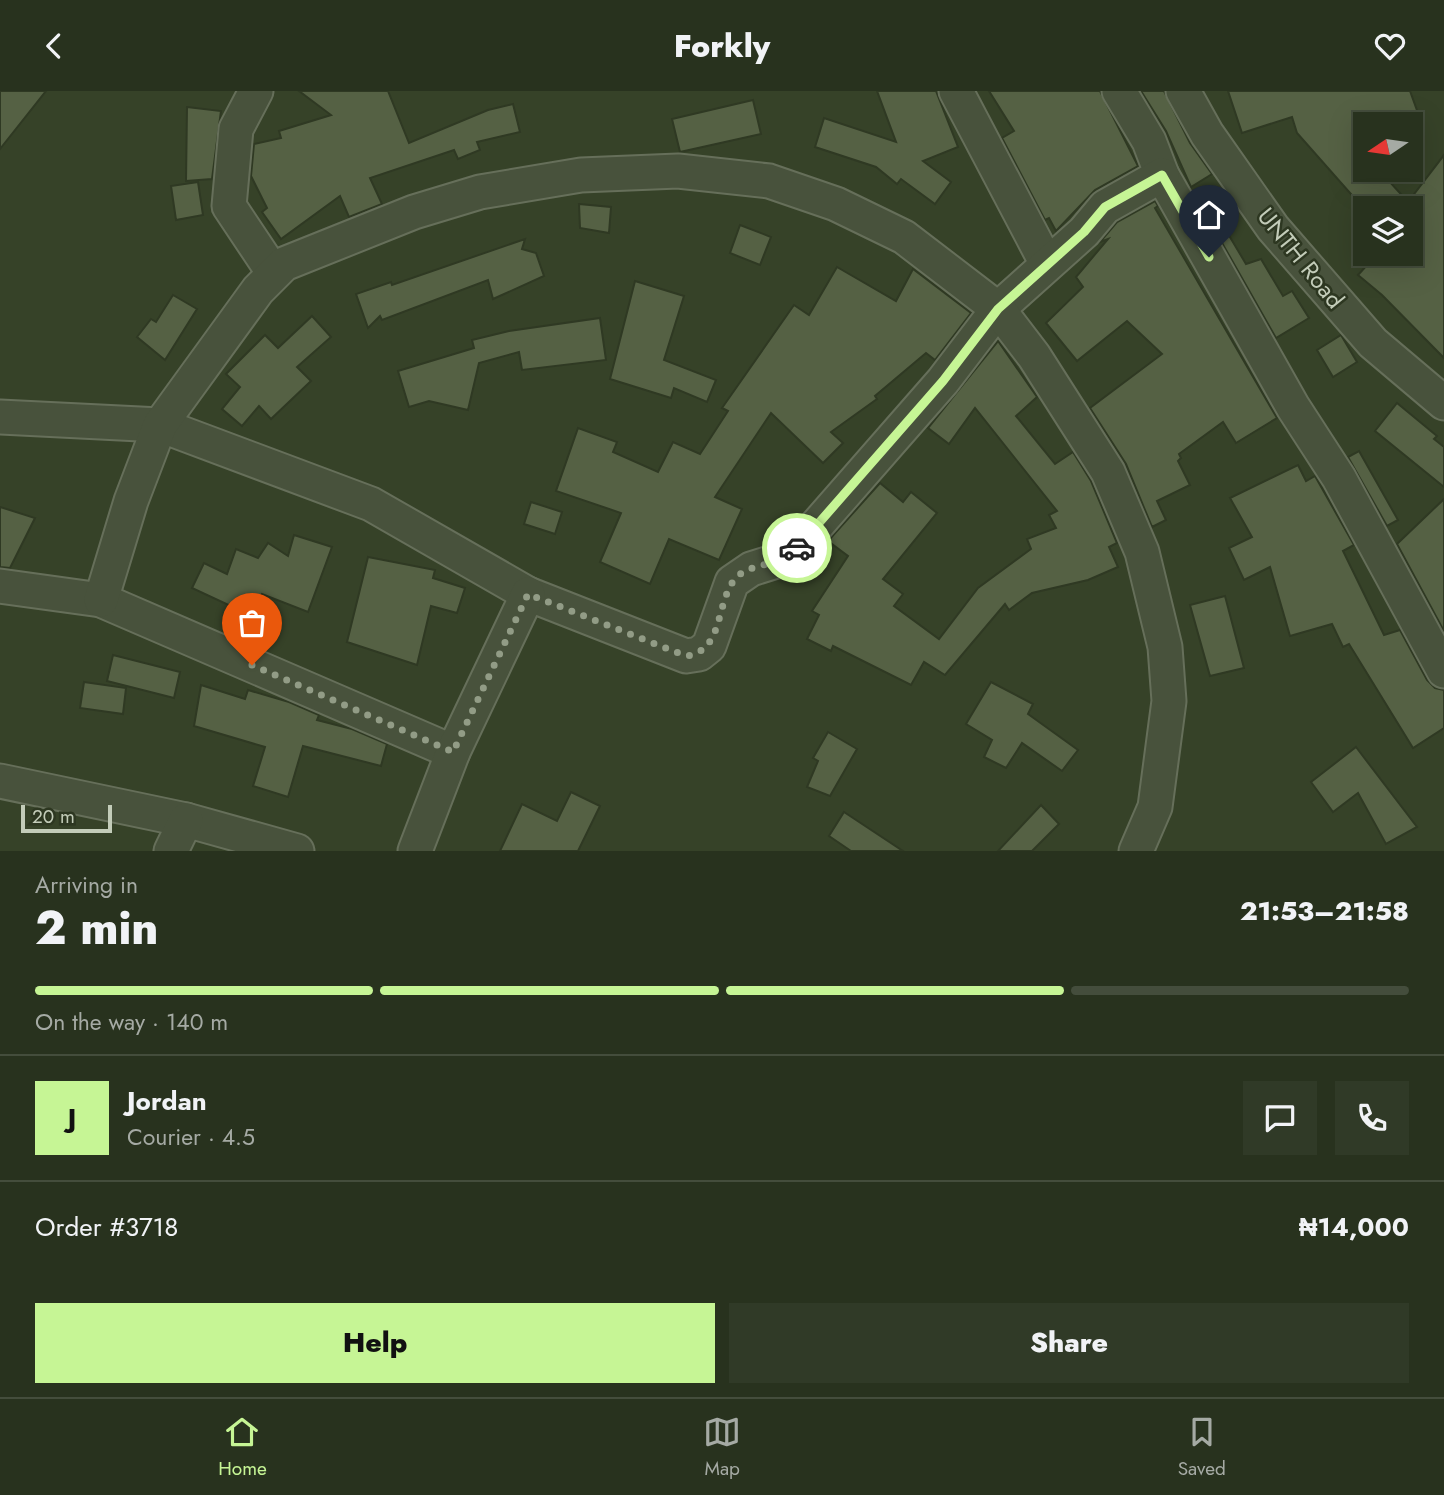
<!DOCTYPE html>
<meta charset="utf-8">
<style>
body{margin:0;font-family:Jost,sans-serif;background:#303a27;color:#f1f3f6;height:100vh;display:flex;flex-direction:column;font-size:26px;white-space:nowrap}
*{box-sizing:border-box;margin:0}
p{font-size:23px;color:#a5aaa4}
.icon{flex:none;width:38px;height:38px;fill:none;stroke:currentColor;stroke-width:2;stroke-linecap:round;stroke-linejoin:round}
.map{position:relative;height:760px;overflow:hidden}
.panel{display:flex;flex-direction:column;background:#28321e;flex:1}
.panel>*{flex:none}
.needle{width:46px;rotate:257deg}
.tools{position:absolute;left:1353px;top:21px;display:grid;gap:14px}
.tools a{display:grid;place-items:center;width:70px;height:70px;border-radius:0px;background:#28321e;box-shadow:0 7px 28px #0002,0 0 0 2px #444d3c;font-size:35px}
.scale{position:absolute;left:21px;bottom:18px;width:91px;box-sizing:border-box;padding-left:7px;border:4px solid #c3ccb9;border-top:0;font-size:19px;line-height:24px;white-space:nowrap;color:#c3ccb9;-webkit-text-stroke:5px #2d3721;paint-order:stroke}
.pin{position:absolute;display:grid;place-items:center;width:60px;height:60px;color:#fff;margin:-72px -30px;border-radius:50% 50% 50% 0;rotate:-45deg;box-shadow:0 0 7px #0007}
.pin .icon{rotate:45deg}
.courier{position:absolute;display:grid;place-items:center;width:70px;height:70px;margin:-35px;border:5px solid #c6f595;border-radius:50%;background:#fff;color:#222;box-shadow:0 2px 9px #0007}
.head em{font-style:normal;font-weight:800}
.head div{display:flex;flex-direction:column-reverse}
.head{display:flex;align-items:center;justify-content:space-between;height:119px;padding:0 35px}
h1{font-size:46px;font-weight:800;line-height:52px}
.bar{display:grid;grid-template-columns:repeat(4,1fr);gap:10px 7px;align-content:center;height:84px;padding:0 35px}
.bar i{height:9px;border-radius:5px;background:#444d3c}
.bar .active{background:#c6f595}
.bar p{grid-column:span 4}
.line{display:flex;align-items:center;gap:18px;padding:0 35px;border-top:2px solid #444d3c}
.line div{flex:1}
.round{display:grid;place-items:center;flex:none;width:74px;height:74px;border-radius:0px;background:#303a27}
.primary-button{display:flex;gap:14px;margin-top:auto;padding:14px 35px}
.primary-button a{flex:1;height:80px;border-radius:0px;background:#c6f595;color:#111;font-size:28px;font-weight:800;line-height:80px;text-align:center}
.primary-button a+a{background:#303a27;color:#f1f3f6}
header{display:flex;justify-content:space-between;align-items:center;height:91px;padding:0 35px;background:#28321e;font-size:32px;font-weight:800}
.tab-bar{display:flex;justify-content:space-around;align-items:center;height:98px;border-top:2px solid #444d3c;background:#28321e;font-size:19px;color:#a5aaa4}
.tab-bar a{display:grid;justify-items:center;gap:4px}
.tab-bar .active{color:#c6f595}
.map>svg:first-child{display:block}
.building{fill:#556144;stroke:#2f3923;stroke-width:2}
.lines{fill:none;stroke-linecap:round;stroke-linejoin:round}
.street-casing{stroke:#666f5a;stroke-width:37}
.street{stroke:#48523c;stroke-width:33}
.done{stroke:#929c86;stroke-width:7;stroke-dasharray:0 12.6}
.route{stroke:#c6f595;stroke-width:9}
.labels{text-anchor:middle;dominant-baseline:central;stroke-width:5;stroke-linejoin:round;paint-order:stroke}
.street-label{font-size:24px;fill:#c3ccb9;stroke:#2d3721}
</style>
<header><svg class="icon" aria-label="back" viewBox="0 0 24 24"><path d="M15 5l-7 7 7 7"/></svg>Forkly<svg class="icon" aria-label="heart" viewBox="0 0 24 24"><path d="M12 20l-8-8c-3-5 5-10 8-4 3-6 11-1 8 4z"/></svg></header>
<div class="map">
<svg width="1444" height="760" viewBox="0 0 1444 760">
<rect width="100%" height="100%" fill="#364228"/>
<g class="building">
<polygon points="0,0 46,0 0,58"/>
<polygon points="299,0 388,0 409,52 488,19 513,13 520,41 477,51 480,59 458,68 454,59 370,87 382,113 349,126 340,105 281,148 262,121 267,117 251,85 254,53 281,47 279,40 331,24"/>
<polygon points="877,0 936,0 958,56 923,70 951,91 935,113 901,88 897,93 876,76 815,56 824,27 896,51"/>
<polygon points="989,0 1100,0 1138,75 1095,99 1056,140 1049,127 1045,129 1002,47 1014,40"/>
<polygon points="1141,0 1164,0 1190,52 1212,83 1191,96 1166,40"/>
<polygon points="1228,0 1410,0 1423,36 1410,40 1410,33 1365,33 1365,57 1361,58 1365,62 1365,79 1379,79 1408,111 1444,64 1444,267 1382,204 1358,184 1377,163 1410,163 1410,117 1365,119 1297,42 1292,26 1242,42"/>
<polygon points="753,9 761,43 680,61 672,28"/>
<polygon points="187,16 221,20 212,88 186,90"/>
<polygon points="198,91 203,124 176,129 171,95"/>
<polygon points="1155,110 1158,115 1155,117 1277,327 1236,352 1223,331 1179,363 1181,367 1178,370 1190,394 1157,410 1166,429 1152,436 1126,373 1090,317 1162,263 1127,230 1077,270 1046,232 1083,196 1076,186 1108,148 1100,151 1117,131"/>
<polygon points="579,113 611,116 609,142 580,137"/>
<polygon points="1221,131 1246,173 1261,168 1283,205 1292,200 1309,227 1276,247 1213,136"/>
<polygon points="740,134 771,146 760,174 730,162"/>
<polygon points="525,148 522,158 536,162 544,185 493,208 488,189 382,229 380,225 368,237 356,203 391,191 392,194"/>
<polygon points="837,176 896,210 913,178 971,222 935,269 926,262 875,305 877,308 831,341 843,352 823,372 771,322 715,406 742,418 719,469 669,448 650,493 600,471 621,422 556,400 578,337 617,351 613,361 658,381 673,351 700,363 728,320 722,317 794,214 809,224"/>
<polygon points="635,190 684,205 664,269 716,289 707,311 674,297 671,307 610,288"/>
<polygon points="173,204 197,218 165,269 137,246 151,228 156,231"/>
<polygon points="312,225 331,246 297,276 311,290 271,328 259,315 242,335 222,318 240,296 226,283 265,244 278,257"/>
<polygon points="600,227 606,269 522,279 519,261 479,272 468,319 429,310 409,316 398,280 474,257 472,249 509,240"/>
<polygon points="1341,244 1357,271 1333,286 1317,259"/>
<polygon points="998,250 1037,306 1016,325 1055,373 1073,361 1091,390 1117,452 1109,456 1118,476 1088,489 1032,502 1009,519 1005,513 945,584 924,571 911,594 833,555 831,560 807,548 819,524 812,520 848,465 828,450 880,392 903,411 911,401 937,422 883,488 903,503 894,515 939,548 978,497 1031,458 1027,448 1056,437 1049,424 1057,420 975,317 949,353 928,337"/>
<polygon points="1397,312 1437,345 1434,348 1444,356 1444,396 1375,340"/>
<polygon points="1359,360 1398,429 1387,435 1348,366"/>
<polygon points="1298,374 1306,390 1315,385 1354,454 1343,460 1384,544 1400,539 1427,589 1435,597 1444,599 1444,637 1413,657 1349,553 1343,556 1332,533 1290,545 1270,476 1244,489 1229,457 1252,446 1230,407"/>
<polygon points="1444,408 1444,540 1397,453"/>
<polygon points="531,411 562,421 555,443 524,433"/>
<polygon points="0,416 35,427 10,477 0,476"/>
<polygon points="294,444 332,456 308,521 262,503 252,525 192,497 204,472 227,483 236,458 258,467 268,452 288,465"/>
<polygon points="368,466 435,479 433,487 465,497 457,522 431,515 417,574 347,551"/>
<polygon points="1225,505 1244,577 1210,585 1190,514"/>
<polygon points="113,564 180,581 174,607 107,590"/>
<polygon points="84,591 126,597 123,623 80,617"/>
<polygon points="991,591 1033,613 1028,623 1078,659 1062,680 1022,652 1006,677 984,666 992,649 966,633"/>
<polygon points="201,594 245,608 248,599 289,611 319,624 317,629 352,638 387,653 381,675 303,655 288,706 253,695 265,656 194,635"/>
<polygon points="828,641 857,658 830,705 807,696 818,670 813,667"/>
<polygon points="1356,656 1417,736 1386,753 1358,702 1333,721 1311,691"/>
<polygon points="571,701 600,715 578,760 500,760 522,713 557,730"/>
<polygon points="1041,714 1059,733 1032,760 998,760"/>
<polygon points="844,721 903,760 851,760 829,745"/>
</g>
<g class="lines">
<g class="street-casing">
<g id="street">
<polyline points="256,0 236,38 229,115 273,181"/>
<polyline points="956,0 1047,173"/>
<polyline points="1119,0 1149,50 1162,84 1293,316 1339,387 1444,580"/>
<polyline points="1183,0 1207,43 1273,137 1373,252 1444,312"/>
<polyline points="0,326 160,334 371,413 528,503 686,565 699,563 709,555 732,491 751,478 789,466 943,290 998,218 1084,141 1105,116 1162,84"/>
<polyline points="0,495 101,509 453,661"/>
<polyline points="101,509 131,410 160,334 258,199 284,173 414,121 480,101 581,84 678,80 769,90 836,113 904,146 998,218 1034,265 1108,381 1142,461 1165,556 1169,610 1155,716 1136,760"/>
<polyline points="0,690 186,729 297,760"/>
<polyline points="171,760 186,729"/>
<polyline points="415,760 453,661 528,503"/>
</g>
</g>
<use href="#street" class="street"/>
</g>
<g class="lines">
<path class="done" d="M252,574L453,661L528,503L686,565C722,560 716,518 732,492C745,470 779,478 797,457"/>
<polyline class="route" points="797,457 943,290 998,218 1084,141 1105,116 1162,84 1209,166"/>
</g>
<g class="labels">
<g class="street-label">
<text transform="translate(1301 167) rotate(51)">UNTH Road</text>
</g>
</g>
</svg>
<div class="tools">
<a><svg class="needle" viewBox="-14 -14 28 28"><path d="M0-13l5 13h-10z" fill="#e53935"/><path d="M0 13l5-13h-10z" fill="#a5aaa4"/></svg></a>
<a><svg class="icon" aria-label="layers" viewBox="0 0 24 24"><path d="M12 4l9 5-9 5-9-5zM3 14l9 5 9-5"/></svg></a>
</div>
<div class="scale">20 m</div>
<div class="pin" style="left:252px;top:574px;background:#ea580c"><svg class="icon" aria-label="bag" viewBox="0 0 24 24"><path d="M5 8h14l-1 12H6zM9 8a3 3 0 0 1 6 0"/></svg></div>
<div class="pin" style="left:1209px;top:166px;background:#1f2937"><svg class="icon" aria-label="home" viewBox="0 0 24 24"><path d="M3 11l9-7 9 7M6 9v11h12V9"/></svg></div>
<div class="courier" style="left:797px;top:457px"><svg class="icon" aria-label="car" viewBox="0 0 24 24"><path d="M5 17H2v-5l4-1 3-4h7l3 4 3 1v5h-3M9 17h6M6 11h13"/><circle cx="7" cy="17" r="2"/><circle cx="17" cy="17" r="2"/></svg></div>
</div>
<section class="panel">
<div class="head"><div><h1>2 min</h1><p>Arriving in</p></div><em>21:53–21:58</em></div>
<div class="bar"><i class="active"></i><i class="active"></i><i class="active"></i><i></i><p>On the way · 140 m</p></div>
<div class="line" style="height:126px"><b class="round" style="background:#c6f595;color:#111">J</b><div><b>Jordan</b><p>Courier · 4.5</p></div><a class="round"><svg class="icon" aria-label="chat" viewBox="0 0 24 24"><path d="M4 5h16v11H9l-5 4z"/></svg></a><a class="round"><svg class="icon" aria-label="phone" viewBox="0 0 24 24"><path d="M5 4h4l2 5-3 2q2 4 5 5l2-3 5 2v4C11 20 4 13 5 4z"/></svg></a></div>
<div class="line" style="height:91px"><div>Order #3718</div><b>₦14,000</b></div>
<div class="primary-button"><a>Help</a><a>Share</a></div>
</section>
<nav class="tab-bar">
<a class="active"><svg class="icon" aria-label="home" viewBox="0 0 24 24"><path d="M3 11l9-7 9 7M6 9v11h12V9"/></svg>Home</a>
<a><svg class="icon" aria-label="map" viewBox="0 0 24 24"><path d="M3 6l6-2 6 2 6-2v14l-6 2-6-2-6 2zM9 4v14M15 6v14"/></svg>Map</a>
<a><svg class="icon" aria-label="saved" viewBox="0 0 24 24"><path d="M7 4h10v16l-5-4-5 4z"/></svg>Saved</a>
</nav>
